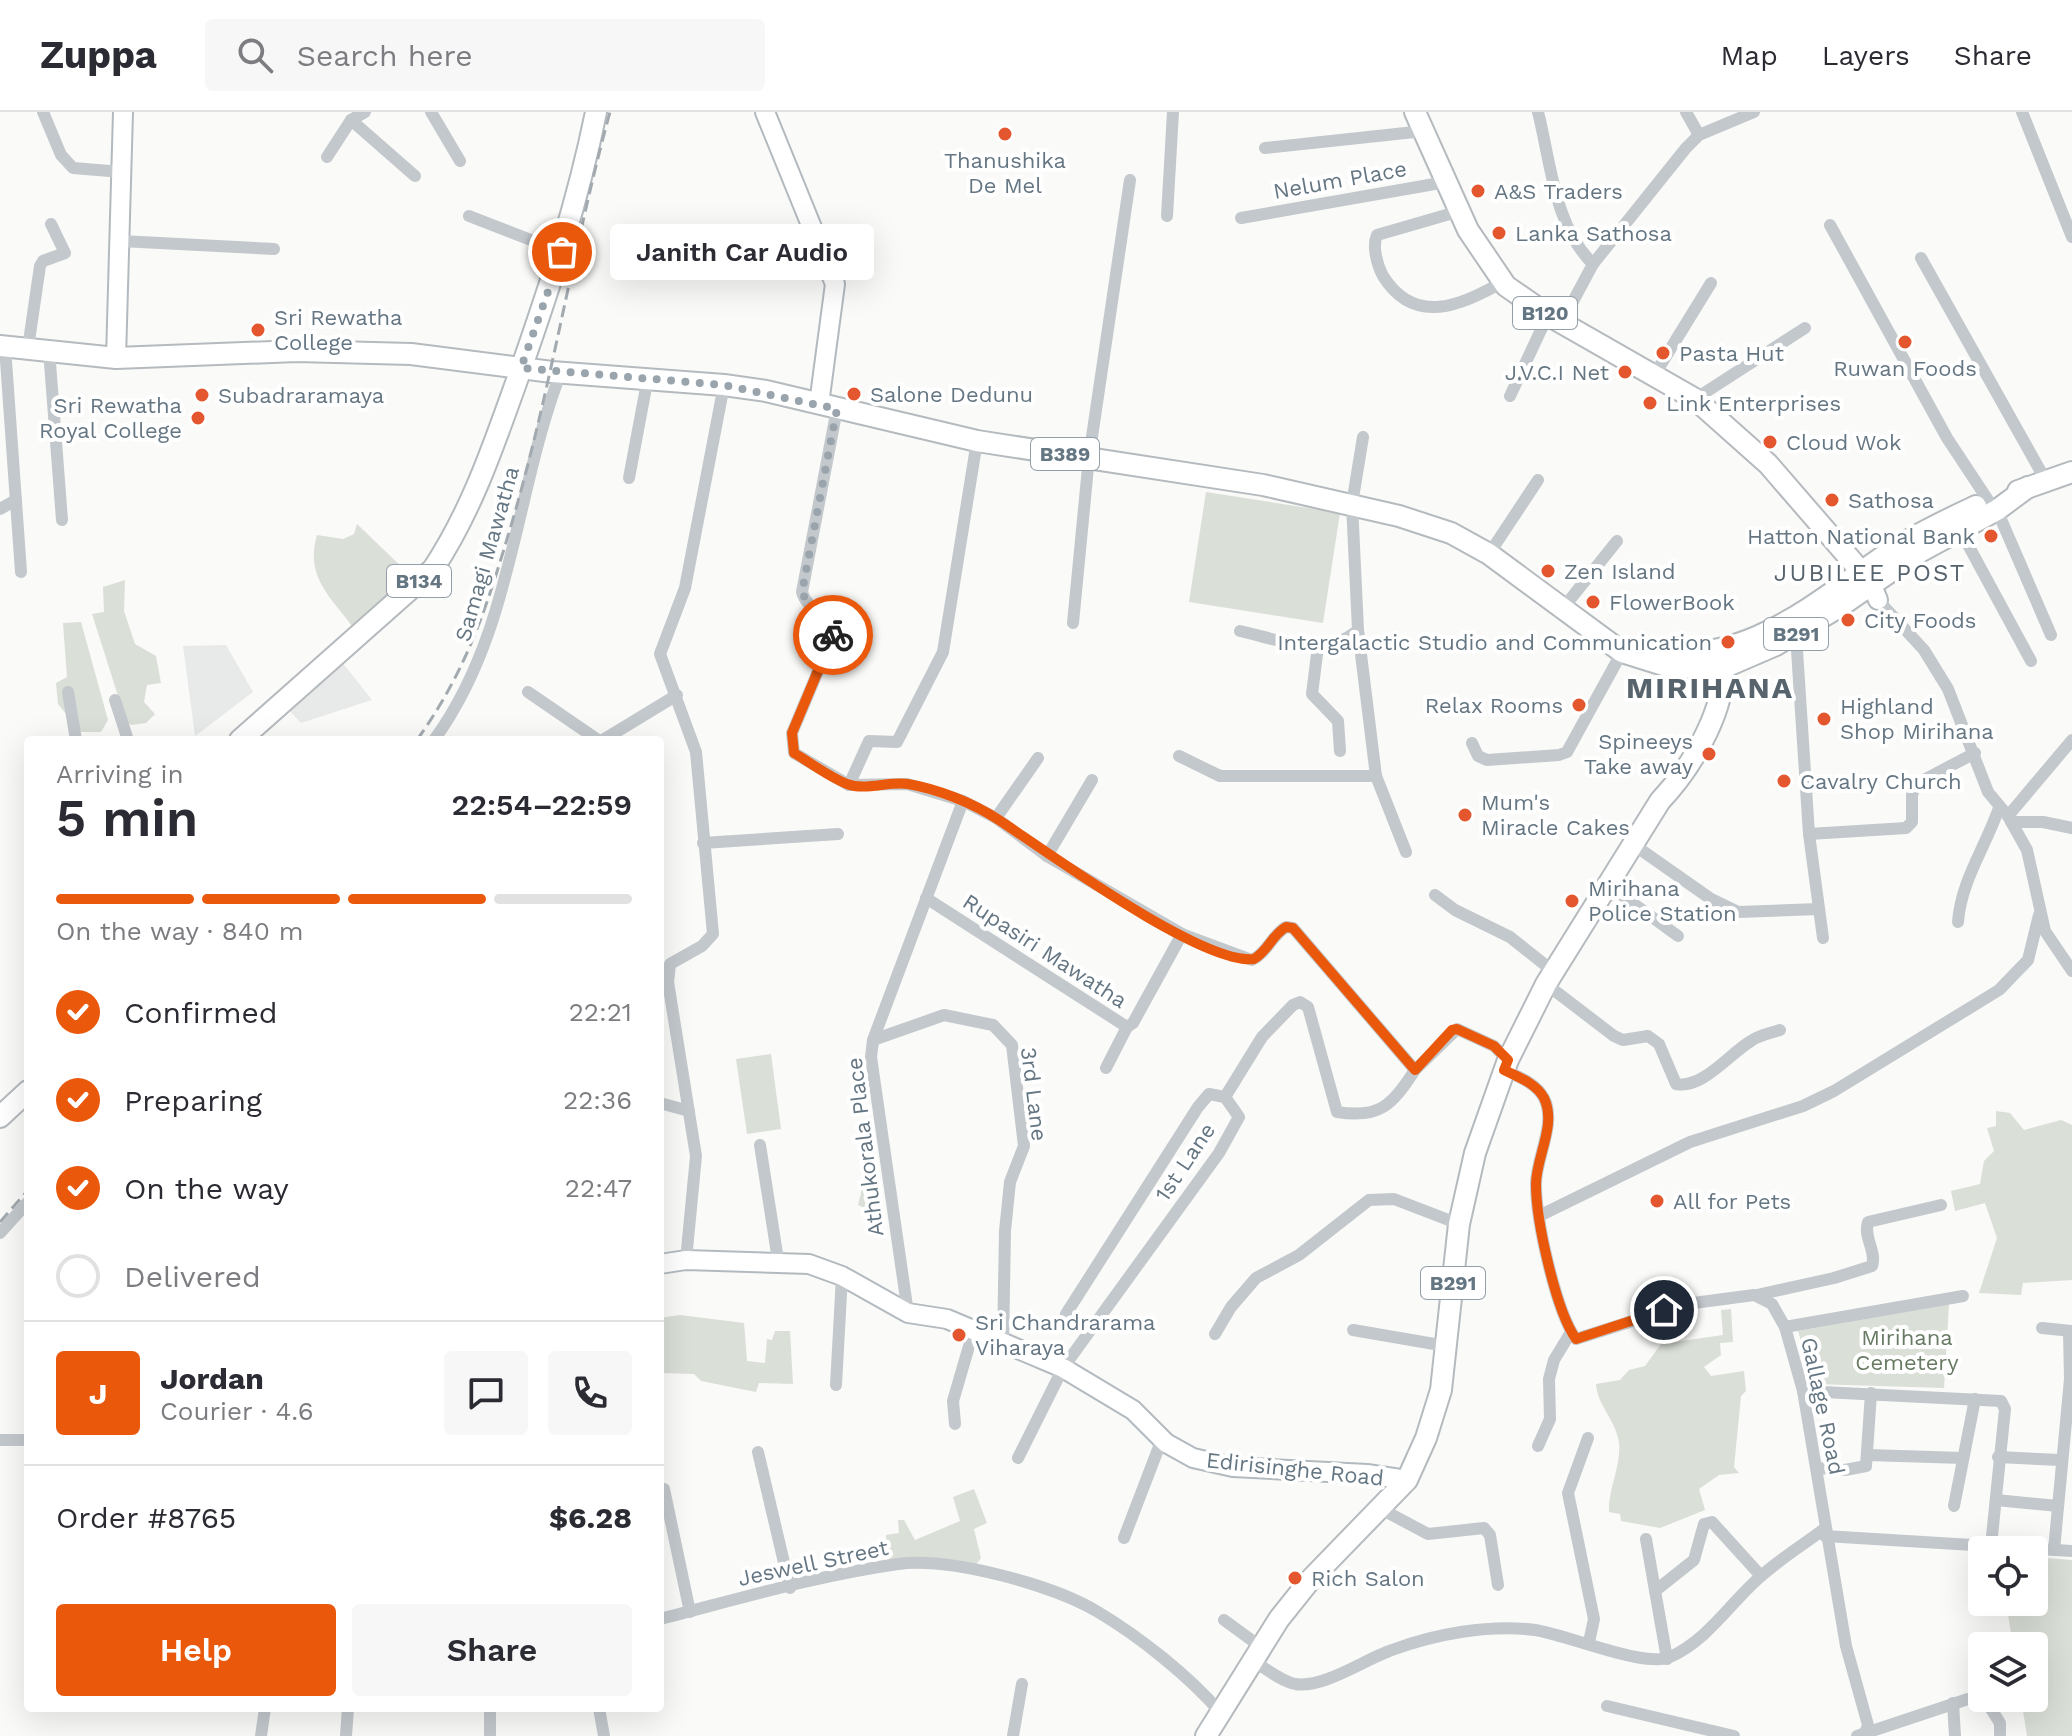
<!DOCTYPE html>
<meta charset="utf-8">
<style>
body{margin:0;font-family:"Work Sans",sans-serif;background:#f7f7f7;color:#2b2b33;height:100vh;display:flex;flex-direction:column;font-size:30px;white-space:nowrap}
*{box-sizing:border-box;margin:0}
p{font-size:26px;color:#7c7c81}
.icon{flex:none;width:44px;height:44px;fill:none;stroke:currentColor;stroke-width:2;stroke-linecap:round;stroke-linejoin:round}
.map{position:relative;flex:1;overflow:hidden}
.sheet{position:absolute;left:24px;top:624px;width:640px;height:976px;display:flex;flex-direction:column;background:#fff;border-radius:8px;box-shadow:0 8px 32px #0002}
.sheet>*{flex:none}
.fabs{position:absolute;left:1968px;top:1424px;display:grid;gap:16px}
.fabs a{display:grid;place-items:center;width:80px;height:80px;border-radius:8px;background:#fff;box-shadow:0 8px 32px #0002;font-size:40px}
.pin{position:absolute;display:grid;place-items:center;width:68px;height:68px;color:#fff;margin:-34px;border:4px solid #fff;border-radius:50%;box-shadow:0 2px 8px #0007}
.courier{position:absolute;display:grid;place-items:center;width:80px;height:80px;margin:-40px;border:6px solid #ea580c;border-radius:50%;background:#fff;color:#222;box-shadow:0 2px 10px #0007}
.bubble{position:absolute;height:56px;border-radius:8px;background:#fff;box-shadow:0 8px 32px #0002;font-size:26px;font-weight:600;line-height:56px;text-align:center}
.summary em{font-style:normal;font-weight:600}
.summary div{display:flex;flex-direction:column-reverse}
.summary{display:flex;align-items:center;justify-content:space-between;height:136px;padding:0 32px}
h1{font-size:52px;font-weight:600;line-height:60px}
.bar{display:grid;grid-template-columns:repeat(4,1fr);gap:12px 8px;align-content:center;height:96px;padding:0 32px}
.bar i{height:10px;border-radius:6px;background:#e1e1e2}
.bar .current{background:#ea580c}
.bar p{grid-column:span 4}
.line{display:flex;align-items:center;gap:20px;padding:0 32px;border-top:2px solid #e1e1e2}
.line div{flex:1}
.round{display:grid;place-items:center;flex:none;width:84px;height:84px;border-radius:8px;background:#f7f7f7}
ol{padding:0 32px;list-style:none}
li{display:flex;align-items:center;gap:24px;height:88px}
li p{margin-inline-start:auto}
li .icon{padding:8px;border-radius:50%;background:#ea580c;color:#fff;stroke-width:4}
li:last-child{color:#7c7c81}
li i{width:44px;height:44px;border:4px solid #e1e1e2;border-radius:50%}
.primary-button{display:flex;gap:16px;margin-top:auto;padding:16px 32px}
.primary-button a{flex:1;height:92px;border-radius:8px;background:#ea580c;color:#fff;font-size:32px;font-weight:600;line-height:92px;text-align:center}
.primary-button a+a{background:#f7f7f7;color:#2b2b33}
header{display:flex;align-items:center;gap:48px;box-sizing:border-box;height:112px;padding:0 40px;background:#fff;border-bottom:2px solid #e1e1e2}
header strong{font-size:38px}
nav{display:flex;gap:44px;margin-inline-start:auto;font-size:28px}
.search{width:560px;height:72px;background:#f7f7f7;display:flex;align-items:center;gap:20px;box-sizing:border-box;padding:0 28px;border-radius:8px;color:#7c7c81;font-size:30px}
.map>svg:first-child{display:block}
.built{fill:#e8e9e9}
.green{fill:#dadfd7}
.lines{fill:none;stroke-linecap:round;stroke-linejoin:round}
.secondary-casing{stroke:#b3babf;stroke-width:22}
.primary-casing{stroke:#b5babe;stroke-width:24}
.street{stroke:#c3c8cc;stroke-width:12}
.secondary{stroke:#fff;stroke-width:18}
.primary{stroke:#fff;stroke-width:20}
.rail{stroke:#a2aab0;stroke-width:3;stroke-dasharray:12 6;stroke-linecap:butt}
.done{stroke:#99a4ac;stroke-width:8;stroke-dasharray:0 14.4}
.route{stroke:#ea580c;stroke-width:10}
.poi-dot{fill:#e4572e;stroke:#fff;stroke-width:3}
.labels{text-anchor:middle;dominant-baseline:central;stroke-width:8;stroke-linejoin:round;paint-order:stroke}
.shield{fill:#fff;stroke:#939fa8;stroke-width:2}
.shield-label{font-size:20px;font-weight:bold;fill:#657683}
.poi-label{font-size:22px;fill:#657683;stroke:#fff;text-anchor:start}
.street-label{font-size:22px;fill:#657683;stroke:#fff}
.park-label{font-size:22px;fill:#687a64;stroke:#fff}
.neighbourhood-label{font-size:24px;letter-spacing:2px;fill:#57646e;stroke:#fff}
.district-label{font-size:30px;font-weight:bold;letter-spacing:2px;fill:#57646e;stroke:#fff}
</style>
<header>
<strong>Zuppa</strong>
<div class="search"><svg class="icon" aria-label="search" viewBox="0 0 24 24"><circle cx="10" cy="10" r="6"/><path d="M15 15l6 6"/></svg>Search here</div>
<nav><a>Map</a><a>Layers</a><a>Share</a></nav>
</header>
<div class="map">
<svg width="2072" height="1624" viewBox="0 0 2072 1624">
<rect width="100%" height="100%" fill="#fafaf8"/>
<g class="built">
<polygon points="226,533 253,580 195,624 183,534"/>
<polygon points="342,550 372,588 301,611 288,597"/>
</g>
<g class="green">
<polygon points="1206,380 1340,401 1323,511 1189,490"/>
<path d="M357,412L410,463L352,514C329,483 305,464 317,423L343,427L354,422Z"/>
<polygon points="125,468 124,499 135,532 156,544 161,571 147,573 144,590 155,602 146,611 131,613 126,609 92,502 104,500 103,475"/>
<polygon points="81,510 108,608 101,620 81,620 58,592 56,571 67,565 63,511"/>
<polygon points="771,942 781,1017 747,1022 736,947"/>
<polygon points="1996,999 2010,1001 2024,1018 2061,1008 2072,1013 2072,1168 2023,1171 2021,1183 1979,1181 1997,1126 1985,1091 1955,1099 1951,1079 1980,1072 1984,1049 1994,1039 1987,1016 1996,1014"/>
<polygon points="862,1077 877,1083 872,1099 858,1093"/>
<polygon points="1949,1192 1944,1276 1814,1272 1798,1219"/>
<path d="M1731,1197L1733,1230L1720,1231L1721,1243L1704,1255L1711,1264L1744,1259L1746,1279L1741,1284L1734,1355L1739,1361L1719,1363L1699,1377L1705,1398L1660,1416L1621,1409L1620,1402L1609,1400C1608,1377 1621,1356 1619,1331C1617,1310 1597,1293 1596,1272L1620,1268L1629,1258L1645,1254L1661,1232L1723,1223L1721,1198Z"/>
<polygon points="680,1203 744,1211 747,1249 765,1251 767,1227 772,1228 775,1219 790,1219 793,1272 759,1271 756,1280 701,1269 694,1262 660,1261 660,1206"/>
<polygon points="974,1377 987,1411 974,1417 981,1446 975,1454 888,1451 886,1423 899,1421 898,1408 904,1408 915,1428 960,1409 953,1385"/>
<polygon points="2034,1445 2072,1448 2072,1624 2027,1624 2021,1586 2034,1586 2034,1534 2013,1534 2006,1490 2034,1490"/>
</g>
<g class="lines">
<g class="secondary-casing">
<g id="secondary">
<polyline points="765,0 835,172 819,292"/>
<polyline points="116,246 123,0"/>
<polyline points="1871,471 1878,488"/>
<polyline points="660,1152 686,1148 809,1152 842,1164 908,1201 947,1207 1063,1256 1133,1298 1166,1331 1193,1346 1233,1355 1367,1362 1407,1368"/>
</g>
</g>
<g class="primary-casing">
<g id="primary">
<polyline points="1415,0 1468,118 1506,174 1548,203 1695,287 1768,352 1871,471"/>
<polyline points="0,234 116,246 297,239 411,242 552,260 724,273 766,279 977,329 1263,373 1399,404 1451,421 1489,442 1622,540 1673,556 1725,555 1776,533 1839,495 1916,442 1997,398 2028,375"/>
<polyline points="2018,379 2072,360"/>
<path d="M1645,536C1742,561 1819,487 1894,437C1920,420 1949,407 1976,394"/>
<path d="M240,628L433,457C474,395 496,326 521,257C551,171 578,89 596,0"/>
<polyline points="0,1005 28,979"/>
<path d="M1206,1624L1279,1507L1311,1467L1407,1368L1426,1326L1441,1278L1459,1112L1475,1041L1508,948L1546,872L1660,689C1693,654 1732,589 1722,539"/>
</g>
</g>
<g class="street">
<polyline points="43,0 61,43 73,56 122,60"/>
<polyline points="431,0 460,49"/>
<path d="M1538,0C1551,51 1554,114 1593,152"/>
<polyline points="1686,0 1699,23"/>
<polyline points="2022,0 2072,125"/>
<polyline points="351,8 415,64"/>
<polyline points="1265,36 1424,19"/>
<polyline points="327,45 351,8 365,0"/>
<path d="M1460,99L1377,123C1372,134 1377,153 1383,164C1415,215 1461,193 1503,170"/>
<polyline points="469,104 562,140"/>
<polyline points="1167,104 1173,0"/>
<polyline points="1241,106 1446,70"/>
<polyline points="1830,113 1947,326 1988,388"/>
<polyline points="121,129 274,137"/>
<polyline points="1921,146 2046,369"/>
<polyline points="1562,210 1593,152 1686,36 1699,23 1754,0"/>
<polyline points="5,235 21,460"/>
<polyline points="28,236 40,154 43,149 65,141 51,112"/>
<polyline points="49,238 62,408"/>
<polyline points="1655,262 1711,171"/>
<polyline points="1510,284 1548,203"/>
<polyline points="1695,287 1805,216"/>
<path d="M837,297L802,480C807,499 829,500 835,519L792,621L794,641L849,673L907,672L963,689L996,706L1047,744L1182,822"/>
<polyline points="1363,325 1352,392 1358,518 1376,664 1406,740"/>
<polyline points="629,366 648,265"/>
<polyline points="0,397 16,388"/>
<polyline points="1997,398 2051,523"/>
<polyline points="1960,418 2031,549"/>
<polyline points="1489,442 1538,368"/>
<polyline points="1878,488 1924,538 1948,577 1988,680 2008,704 2027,738 2045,819 2072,859"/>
<polyline points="1564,495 1617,429"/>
<polyline points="1073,511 1089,345 1130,68"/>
<path d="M1240,519C1281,528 1323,548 1358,518"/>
<polyline points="1796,523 1809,722 1823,826"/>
<polyline points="1318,534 1312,582 1338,609 1340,639"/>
<polyline points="68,580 76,628"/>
<polyline points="528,580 598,628"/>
<polyline points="115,588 128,628"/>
<path d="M434,628C513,520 514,381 561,260"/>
<polyline points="603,628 677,583"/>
<polyline points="1472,631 1478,644 1487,648 1559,643 1567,640 1622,540"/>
<polyline points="1179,644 1220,664 1376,664"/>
<polyline points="849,673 869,629 897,630 943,540 977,329"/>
<polyline points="2008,704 2072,628"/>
<polyline points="996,706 1038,646"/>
<polyline points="2011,710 2043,710 2072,716"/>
<polyline points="1809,722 1906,716 1912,710 1912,683 1916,672 1975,641"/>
<polyline points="703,731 838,722"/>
<polyline points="1634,733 1711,787 1738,800 1819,797"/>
<polyline points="1047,744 1092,668"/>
<polyline points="1608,773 1678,824"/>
<polyline points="1435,783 1455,798 1510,825 1554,860"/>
<path d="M926,786L1127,915L1133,911L1182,822L1252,848C1268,840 1271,824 1286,815L1293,816L1415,958L1457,917L1494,934L1508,948"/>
<path d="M1958,810C1961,769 1985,736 1999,696"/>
<path d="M1546,872L1614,924L1623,928L1648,924L1659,932L1676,972C1703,977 1729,942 1751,929C1759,923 1771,921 1780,918"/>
<polyline points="873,928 944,903 993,913 1012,933 1024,1034 1010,1070 1005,1119 1003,1232"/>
<polyline points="1106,956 1127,915"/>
<path d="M1504,958C1519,965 1536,971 1544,986C1557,1012 1536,1045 1536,1072C1536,1109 1556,1199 1576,1227L1686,1192L1754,1183L1772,1192L1785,1215L1803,1279L1846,1534L1868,1613L1866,1619"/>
<polyline points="660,991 689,999"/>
<polyline points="760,1033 778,1148"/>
<polyline points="1539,1104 1690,1030 1803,994 1834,979 1999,878 2028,848 2039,803"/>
<polyline points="0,1121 28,1090"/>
<polyline points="686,1148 696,1044 668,870 670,852 702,834 713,822 696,640 660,542 685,476 724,273"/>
<path d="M1757,1183L1834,1166L1872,1154C1877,1139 1863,1126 1868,1110L1941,1093"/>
<polyline points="908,1201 871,945 873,928 963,689"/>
<polyline points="1066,1202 1198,995 1209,982 1225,985"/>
<polyline points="1785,1215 1963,1184"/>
<polyline points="2042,1216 2072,1219"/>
<polyline points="1353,1218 1446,1234"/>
<polyline points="1215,1222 1231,1195 1256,1166 1299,1143 1369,1088 1394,1087 1459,1112"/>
<polyline points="836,1273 842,1164"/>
<polyline points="1803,1279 2001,1289 2005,1297 1991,1434"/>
<polyline points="955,1312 953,1289 974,1217"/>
<polyline points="1588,1326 1568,1381 1594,1507 1589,1530"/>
<polyline points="0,1328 28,1328"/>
<polyline points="1538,1334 1550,1307 1549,1267 1554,1248 1571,1220"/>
<polyline points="758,1340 790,1476"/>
<polyline points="1868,1343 1963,1346"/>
<polyline points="1998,1345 2060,1348"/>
<path d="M1018,1346L1063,1256L1219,1041L1239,1005L1225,985L1262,925L1293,893L1300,890L1308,895L1337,1000C1380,1007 1392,993 1415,958"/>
<polyline points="1818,1356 1845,1358 1866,1354 1871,1281"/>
<polyline points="660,1378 664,1377 690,1500"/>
<polyline points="1996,1388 2058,1394"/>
<polyline points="1954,1394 1975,1287"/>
<polyline points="1381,1397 1428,1422 1484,1416 1490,1423 1498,1473"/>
<polyline points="1825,1424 2072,1439"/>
<polyline points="1124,1426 1162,1327"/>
<polyline points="1646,1427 1667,1547"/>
<polyline points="2054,1438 2070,1267 2069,1219"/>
<polyline points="1655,1479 1694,1448 1704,1412 1712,1410 1761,1464"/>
<path d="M660,1507C738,1487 819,1463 898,1452C950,1445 1054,1473 1098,1500C1140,1525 1189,1564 1221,1601"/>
<polyline points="1224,1508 1261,1535"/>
<path d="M1252,1548C1265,1556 1281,1569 1295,1572C1323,1577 1365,1547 1392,1538C1435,1522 1489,1512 1535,1518C1568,1523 1644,1556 1670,1545C1708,1528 1730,1491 1760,1465C1780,1447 1803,1433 1824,1417"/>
<polyline points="1953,1591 1955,1624"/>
<polyline points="1607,1594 1734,1624"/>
<polyline points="490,1596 490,1624"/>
<polyline points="599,1596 604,1624"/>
<polyline points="261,1624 265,1596"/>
<polyline points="346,1624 348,1596"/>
<polyline points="1013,1624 1022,1572"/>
<polyline points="1857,1624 1968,1587 1986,1589 2000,1611 2000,1624"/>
</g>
<use href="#secondary" class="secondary"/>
<use href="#primary" class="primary"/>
<g class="rail">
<path d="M417,628C469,555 488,491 513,407C552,273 573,135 610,0"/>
<polyline points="0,1110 28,1078"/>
</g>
</g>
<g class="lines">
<polyline class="done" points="562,140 521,256 724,273 837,297 802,480 808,493 831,509 833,523"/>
<path class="route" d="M833,523L792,621L794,641C811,651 829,665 847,672C865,679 889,669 908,672C938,677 973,691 999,708C1046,739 1202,853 1254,847C1268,839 1272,823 1286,815L1293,816L1415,958L1452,918L1457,917L1494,934L1508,948L1504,958C1518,965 1536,971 1544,986C1557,1013 1536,1045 1536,1072C1536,1109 1556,1199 1576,1227L1664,1198"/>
</g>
<g class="poi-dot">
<circle cx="1005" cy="22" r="8"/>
<circle cx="1478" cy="79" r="8"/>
<circle cx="1499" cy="121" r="8"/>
<circle cx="258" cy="218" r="8"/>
<circle cx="1905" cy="230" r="8"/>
<circle cx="1663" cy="241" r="8"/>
<circle cx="1625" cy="260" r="8"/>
<circle cx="854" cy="282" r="8"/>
<circle cx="202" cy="283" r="8"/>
<circle cx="1650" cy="291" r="8"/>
<circle cx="198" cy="306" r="8"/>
<circle cx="1770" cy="330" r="8"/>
<circle cx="1832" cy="388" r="8"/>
<circle cx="1991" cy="424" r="8"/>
<circle cx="1548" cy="459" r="8"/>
<circle cx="1593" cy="490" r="8"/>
<circle cx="1848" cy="508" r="8"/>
<circle cx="1728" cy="530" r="8"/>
<circle cx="1579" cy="593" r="8"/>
<circle cx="1824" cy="607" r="8"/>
<circle cx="1709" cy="642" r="8"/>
<circle cx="1784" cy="669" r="8"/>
<circle cx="1465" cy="703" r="8"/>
<circle cx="1572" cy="789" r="8"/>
<circle cx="1657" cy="1089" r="8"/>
<circle cx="959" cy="1223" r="8"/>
<circle cx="1295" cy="1466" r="8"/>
</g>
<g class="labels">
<g class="shield">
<rect x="1513" y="185" width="64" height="32" rx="6"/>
<rect x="1031" y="326" width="68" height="32" rx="6"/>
<rect x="387" y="453" width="64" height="32" rx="6"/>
<rect x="1764" y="506" width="64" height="32" rx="6"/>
<rect x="1421" y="1155" width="64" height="32" rx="6"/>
</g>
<g class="shield-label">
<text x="1545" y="201">B120</text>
<text x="1065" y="342">B389</text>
<text x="419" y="469">B134</text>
<text x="1796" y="522">B291</text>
<text x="1453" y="1171">B291</text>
</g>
<g class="poi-label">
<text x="1005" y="48" text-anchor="middle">Thanushika<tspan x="1005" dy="25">De Mel</tspan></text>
<text x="1494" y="79">A&amp;S Traders</text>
<text x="1515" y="121">Lanka Sathosa</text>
<text x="274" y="205">Sri Rewatha<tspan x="274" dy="25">College</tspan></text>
<text x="1679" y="241">Pasta Hut</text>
<text x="1905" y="256" text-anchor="middle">Ruwan Foods</text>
<text x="1609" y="260" text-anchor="end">J.V.C.I Net</text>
<text x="870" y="282">Salone Dedunu</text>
<text x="218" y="283">Subadraramaya</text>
<text x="1666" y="291">Link Enterprises</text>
<text x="182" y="293" text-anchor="end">Sri Rewatha<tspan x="182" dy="25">Royal College</tspan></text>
<text x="1786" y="330">Cloud Wok</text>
<text x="1848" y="388">Sathosa</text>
<text x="1975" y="424" text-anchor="end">Hatton National Bank</text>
<text x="1564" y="459">Zen Island</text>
<text x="1609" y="490">FlowerBook</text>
<text x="1864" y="508">City Foods</text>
<text x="1712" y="530" text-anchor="end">Intergalactic Studio and Communication</text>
<text x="1563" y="593" text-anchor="end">Relax Rooms</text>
<text x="1840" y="594">Highland<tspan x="1840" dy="25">Shop Mirihana</tspan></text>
<text x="1693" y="629" text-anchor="end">Spineeys<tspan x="1693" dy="25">Take away</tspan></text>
<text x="1800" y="669">Cavalry Church</text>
<text x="1481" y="690">Mum's<tspan x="1481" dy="25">Miracle Cakes</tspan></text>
<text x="1588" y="776">Mirihana<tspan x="1588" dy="25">Police Station</tspan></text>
<text x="1673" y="1089">All for Pets</text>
<text x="975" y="1210">Sri Chandrarama<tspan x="975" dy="25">Viharaya</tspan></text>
<text x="1311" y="1466">Rich Salon</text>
</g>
<g class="street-label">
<text transform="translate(1340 68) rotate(-10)">Nelum Place</text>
<text transform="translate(487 442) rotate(-74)">Samagi Mawatha</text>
<text transform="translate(1045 839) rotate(33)">Rupasiri Mawatha</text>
<text transform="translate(1034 982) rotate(83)">3rd Lane</text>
<text transform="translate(865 1035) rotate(-97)">Athukorala Place</text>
<text transform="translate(1185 1050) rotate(-56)">1st Lane</text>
<text transform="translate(1823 1294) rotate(78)">Gallage Road</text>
<text transform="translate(1295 1357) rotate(6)">Edirisinghe Road</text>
<text transform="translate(813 1451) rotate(-12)">Jeswell Street</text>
</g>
<g class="park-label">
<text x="1907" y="1225">Mirihana<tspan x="1907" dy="25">Cemetery</tspan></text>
</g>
<g class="neighbourhood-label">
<text x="1870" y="461">JUBILEE POST</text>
</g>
<g class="district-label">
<text x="1710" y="575">MIRIHANA</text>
</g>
</g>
</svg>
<div class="fabs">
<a><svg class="icon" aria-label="locate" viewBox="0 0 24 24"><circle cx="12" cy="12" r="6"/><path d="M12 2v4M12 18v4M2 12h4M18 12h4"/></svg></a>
<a><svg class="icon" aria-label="layers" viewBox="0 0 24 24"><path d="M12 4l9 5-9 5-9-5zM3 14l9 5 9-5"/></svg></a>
</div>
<div class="pin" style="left:562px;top:140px;background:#ea580c"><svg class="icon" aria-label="bag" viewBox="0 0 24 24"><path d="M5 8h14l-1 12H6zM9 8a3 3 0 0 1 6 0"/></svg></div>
<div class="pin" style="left:1664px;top:1198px;background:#1f2937"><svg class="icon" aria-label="home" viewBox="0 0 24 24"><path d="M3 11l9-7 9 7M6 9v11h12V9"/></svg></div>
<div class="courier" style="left:833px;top:523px"><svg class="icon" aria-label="bike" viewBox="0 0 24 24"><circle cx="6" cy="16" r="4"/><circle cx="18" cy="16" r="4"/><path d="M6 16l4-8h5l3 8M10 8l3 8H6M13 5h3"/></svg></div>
<div class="bubble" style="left:610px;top:112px;width:264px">Janith Car Audio</div>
<section class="sheet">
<div class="summary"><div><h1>5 min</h1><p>Arriving in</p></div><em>22:54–22:59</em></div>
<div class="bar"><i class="current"></i><i class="current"></i><i class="current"></i><i></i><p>On the way · 840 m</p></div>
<ol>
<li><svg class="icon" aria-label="check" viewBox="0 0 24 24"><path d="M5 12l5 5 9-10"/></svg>Confirmed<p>22:21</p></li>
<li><svg class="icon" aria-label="check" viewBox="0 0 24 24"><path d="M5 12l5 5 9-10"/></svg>Preparing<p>22:36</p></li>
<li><svg class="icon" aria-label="check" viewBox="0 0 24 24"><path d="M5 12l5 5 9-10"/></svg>On the way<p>22:47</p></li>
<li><i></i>Delivered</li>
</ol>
<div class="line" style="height:144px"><b class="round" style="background:#ea580c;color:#fff">J</b><div><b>Jordan</b><p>Courier · 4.6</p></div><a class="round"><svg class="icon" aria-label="chat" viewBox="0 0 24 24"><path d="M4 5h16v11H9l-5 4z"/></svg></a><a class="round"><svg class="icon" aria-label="phone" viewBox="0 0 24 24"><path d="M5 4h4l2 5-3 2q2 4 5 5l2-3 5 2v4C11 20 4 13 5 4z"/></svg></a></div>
<div class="line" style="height:104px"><div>Order #8765</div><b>$6.28</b></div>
<div class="primary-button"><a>Help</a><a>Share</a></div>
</section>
</div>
